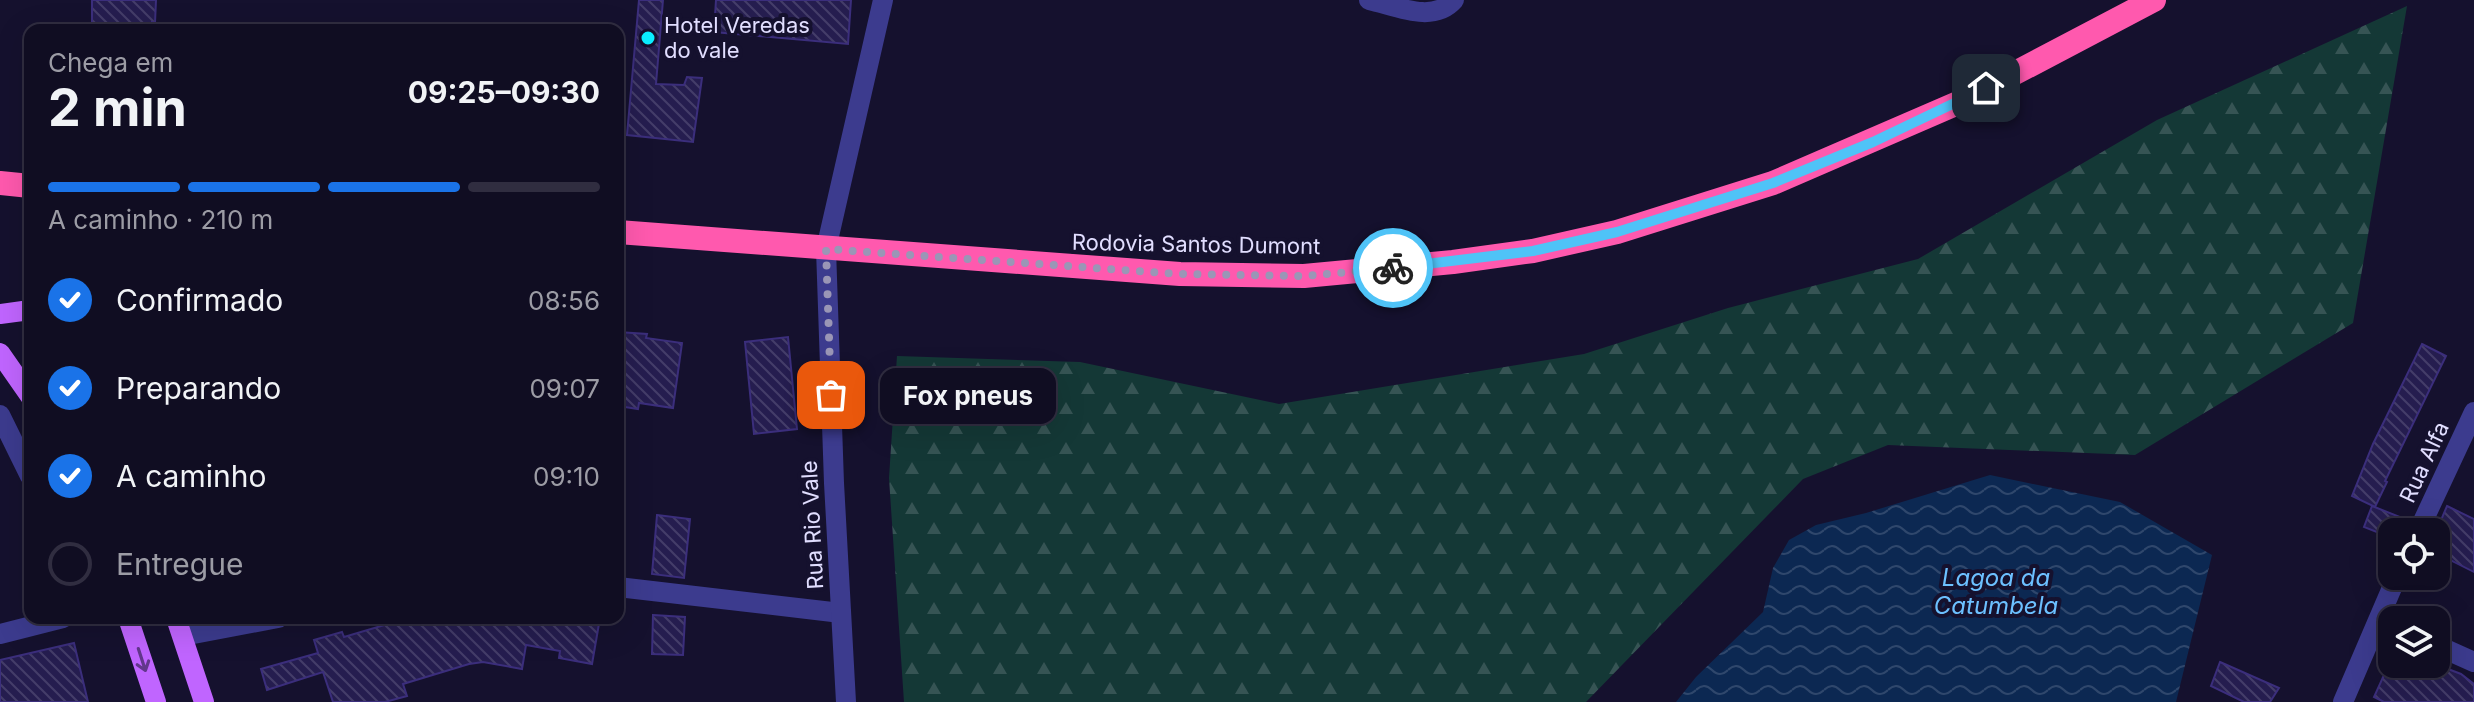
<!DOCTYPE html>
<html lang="pt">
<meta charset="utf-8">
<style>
body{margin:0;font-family:Inter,sans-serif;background:#19162a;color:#f1f3f6;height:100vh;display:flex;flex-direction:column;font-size:30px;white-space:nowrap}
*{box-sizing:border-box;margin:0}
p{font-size:26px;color:#9c9ca5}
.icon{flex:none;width:44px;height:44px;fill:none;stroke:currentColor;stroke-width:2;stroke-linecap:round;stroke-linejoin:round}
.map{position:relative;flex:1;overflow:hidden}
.sheet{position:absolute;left:24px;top:24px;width:600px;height:600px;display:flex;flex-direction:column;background:#100d22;border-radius:16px;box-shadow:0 8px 32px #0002,0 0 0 2px #302d40}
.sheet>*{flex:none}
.tools{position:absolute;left:2378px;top:518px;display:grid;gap:16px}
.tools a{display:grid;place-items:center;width:72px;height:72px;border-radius:16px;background:#100d22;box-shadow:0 8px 32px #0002,0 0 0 2px #302d40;font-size:40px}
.pin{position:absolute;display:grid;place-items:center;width:68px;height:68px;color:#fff;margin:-34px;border-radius:16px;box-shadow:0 4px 12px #0006}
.courier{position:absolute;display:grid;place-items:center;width:80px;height:80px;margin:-40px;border:6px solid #4fc3f7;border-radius:50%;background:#fff;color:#222;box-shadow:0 2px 10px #0007}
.bubble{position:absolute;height:56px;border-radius:16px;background:#100d22;box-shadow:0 8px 32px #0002,0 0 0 2px #302d40;font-size:26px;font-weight:700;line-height:56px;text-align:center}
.overview em{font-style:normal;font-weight:700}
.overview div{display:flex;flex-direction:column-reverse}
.overview{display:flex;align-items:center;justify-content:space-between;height:136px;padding:0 24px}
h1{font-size:52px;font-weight:700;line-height:60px}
.bar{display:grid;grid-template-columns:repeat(4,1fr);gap:12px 8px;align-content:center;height:96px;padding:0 24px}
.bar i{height:10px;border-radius:6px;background:#302d40}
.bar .on{background:#1a73e8}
.bar p{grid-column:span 4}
ol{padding:0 24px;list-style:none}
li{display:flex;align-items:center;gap:24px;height:88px}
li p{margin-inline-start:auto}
li .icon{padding:8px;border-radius:50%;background:#1a73e8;color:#fff;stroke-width:4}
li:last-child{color:#9c9ca5}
li i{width:44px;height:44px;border:4px solid #302d40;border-radius:50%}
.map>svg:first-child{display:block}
.forest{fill:url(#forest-firs)}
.water{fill:url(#water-waves)}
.building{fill:url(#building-back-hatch);stroke:#3b2e7c;stroke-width:2}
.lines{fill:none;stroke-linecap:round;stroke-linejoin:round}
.street{stroke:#3c3b8e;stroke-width:20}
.primary{stroke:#c065ff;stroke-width:20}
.highway{stroke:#ff59ae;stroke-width:24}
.oneway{stroke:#62378c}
.done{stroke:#9a96b6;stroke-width:8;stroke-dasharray:0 14.4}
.route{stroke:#4fc3f7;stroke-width:10}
.poi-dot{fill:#0aeeff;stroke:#15112e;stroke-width:3}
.labels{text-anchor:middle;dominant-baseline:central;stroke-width:8;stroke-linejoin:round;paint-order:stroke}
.poi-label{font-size:22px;fill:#e1deff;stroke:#15112e;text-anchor:start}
.street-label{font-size:22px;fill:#e1deff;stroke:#15112e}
.water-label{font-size:24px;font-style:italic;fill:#6cc0ff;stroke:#15112e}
</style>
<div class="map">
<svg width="2474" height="702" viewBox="0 0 2474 702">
<defs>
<pattern id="forest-firs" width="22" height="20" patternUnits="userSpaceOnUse" patternTransform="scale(2)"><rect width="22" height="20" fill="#143836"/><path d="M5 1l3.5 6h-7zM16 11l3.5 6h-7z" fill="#365454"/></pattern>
<pattern id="water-waves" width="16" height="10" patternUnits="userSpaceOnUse" patternTransform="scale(2)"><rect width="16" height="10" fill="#0c2852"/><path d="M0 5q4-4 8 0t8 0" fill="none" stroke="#2f476c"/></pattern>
<pattern id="building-back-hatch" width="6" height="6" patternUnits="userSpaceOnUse" patternTransform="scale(2)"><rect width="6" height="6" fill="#251d4f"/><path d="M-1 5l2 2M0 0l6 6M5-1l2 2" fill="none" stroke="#443d69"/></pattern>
</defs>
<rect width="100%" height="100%" fill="#15112e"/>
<polygon class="forest" points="2407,6 2353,323 2135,455 1888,445 1803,479 1586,702 904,702 889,478 897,356 1080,362 1279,404 1584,354 1728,308 1918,259 2157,120"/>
<polygon class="water" points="1990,475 2120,502 2212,555 2176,702 1676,702 1696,677 1763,612 1773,568 1789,540 1816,525 1866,513"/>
<g class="building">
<polygon points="92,0 156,0 155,23 152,22 152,30 92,30"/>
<polygon points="639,0 663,0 656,84 684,85 687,77 702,78 693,142 627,135"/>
<polygon points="716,0 851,0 848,44 714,32"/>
<polygon points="618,332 647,334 646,338 682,343 673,408 639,403 638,409 618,406"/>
<polygon points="788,337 797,429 754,434 745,342"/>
<polygon points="2422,344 2446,356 2385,481 2387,482 2375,507 2352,496 2373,444"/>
<polygon points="2372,506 2400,517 2395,532 2392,532 2392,538 2364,527"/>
<polygon points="2447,506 2474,519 2474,572 2436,553 2436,532"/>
<polygon points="657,515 690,519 684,578 652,574"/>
<polygon points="653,615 685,617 683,655 652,654"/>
<polygon points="398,618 600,618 592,664 559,658 560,651 526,645 522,669 483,662 469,664 403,684 407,696 385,702 333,702 323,672 267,690 261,669 318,653 314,640 342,632 344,637 398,621"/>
<polygon points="74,643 88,702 0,702 0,660"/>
<polygon points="2220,662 2279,688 2270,702 2244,702 2211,686"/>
<polygon points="2389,664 2435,664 2461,674 2474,684 2474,702 2384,702 2374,697"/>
</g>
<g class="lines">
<g class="street">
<path d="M1369,0C1396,6 1433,24 1454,0"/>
<polyline points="0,415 30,476"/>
<polyline points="2418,532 2474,412"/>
<polyline points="618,587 841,613"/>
<polyline points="0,634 63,618"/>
<polyline points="183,636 278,618"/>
<polyline points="2436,645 2474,662"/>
<polyline points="846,702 834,483 826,249 883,0"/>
<polyline points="2343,702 2397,576"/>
</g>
<g class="primary">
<polyline points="0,314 30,310"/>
<polyline points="0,353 30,396"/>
<polyline points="128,618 156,702"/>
<polyline points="176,618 204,702"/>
</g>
<g class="highway">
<polyline points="0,183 30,186"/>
<polyline points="618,232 1180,274 1304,276 1453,262 1533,251 1617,232 1773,183 1958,103 2154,0"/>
</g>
</g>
<defs><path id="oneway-shaft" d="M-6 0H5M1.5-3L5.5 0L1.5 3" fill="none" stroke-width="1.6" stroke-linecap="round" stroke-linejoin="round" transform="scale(2)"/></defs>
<use class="oneway" href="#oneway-shaft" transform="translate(142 660) rotate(72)"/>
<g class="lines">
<polyline class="done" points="831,395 826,249 1180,274 1304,276 1393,268"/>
<polyline class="route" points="1393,268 1533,251 1617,232 1773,183 1873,142 1986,88"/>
</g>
<circle class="poi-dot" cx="648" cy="38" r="8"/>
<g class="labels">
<g class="poi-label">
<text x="664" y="25">Hotel Veredas<tspan x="664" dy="25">do vale</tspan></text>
</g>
<g class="street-label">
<text transform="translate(1196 244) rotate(1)">Rodovia Santos Dumont</text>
<text transform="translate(2424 462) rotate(-65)">Rua Alfa</text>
<text transform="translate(812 525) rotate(-93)">Rua Rio Vale</text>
</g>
<g class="water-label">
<text x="1996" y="577">Lagoa da<tspan x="1996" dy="28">Catumbela</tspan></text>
</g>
</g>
</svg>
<div class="tools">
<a><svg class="icon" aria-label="locate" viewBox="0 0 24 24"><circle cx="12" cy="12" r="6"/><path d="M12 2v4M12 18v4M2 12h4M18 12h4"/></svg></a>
<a><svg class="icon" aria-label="layers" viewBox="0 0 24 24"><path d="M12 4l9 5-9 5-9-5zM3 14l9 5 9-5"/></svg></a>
</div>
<div class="pin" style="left:831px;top:395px;background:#ea580c"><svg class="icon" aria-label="bag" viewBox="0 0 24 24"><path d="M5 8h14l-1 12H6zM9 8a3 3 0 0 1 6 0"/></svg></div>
<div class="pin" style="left:1986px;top:88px;background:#1f2937"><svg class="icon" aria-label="home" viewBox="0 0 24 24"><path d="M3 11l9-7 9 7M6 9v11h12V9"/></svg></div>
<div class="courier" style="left:1393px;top:268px"><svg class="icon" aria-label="bike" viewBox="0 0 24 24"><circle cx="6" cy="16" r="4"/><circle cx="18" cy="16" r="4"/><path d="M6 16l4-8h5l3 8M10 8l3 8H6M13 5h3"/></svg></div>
<div class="bubble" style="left:880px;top:368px;width:176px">Fox pneus</div>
<section class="sheet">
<div class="overview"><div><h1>2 min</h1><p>Chega em</p></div><em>09:25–09:30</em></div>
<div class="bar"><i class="on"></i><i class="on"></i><i class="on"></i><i></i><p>A caminho · 210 m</p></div>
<ol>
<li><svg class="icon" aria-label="check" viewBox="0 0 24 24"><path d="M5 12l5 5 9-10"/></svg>Confirmado<p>08:56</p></li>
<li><svg class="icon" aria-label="check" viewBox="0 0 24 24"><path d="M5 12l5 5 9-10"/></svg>Preparando<p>09:07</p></li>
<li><svg class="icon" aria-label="check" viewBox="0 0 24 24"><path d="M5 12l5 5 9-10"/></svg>A caminho<p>09:10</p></li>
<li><i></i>Entregue</li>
</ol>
</section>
</div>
